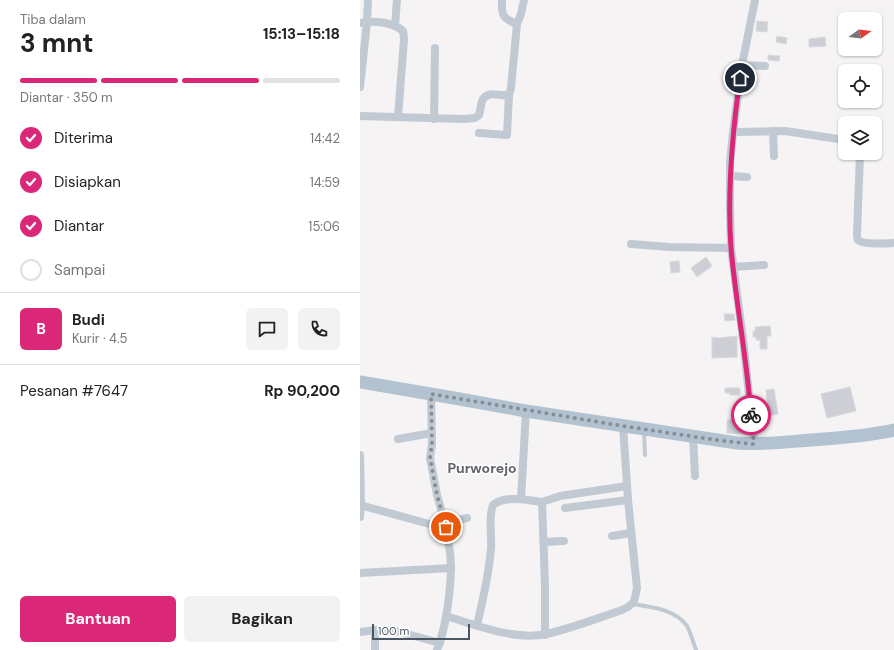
<!DOCTYPE html>
<html lang="id">
<meta charset="utf-8">
<style>
body{margin:0;font-family:"DM Sans",sans-serif;background:#f2f2f2;color:#222;height:100vh;display:flex;flex-direction:column;font-size:15px;white-space:nowrap}
*{box-sizing:border-box;margin:0}
p{font-size:13px;color:#767676}
.icon{flex:none;width:22px;height:22px;fill:none;stroke:currentColor;stroke-width:2;stroke-linecap:round;stroke-linejoin:round}
.map{position:relative;flex:1;overflow:hidden}
.details{display:flex;flex-direction:column;background:#fff;width:360px}
.details>*{flex:none}
.needle{width:26px;rotate:75deg}
.controls{position:absolute;left:478px;top:12px;display:grid;gap:8px}
.controls a{display:grid;place-items:center;width:44px;height:44px;border-radius:6px;background:#fff;box-shadow:0 1px 3px #0004;font-size:20px}
.scale{position:absolute;left:12px;bottom:10px;width:98px;box-sizing:border-box;padding-left:4px;border:2px solid #4a5661;border-top:0;font-size:11px;line-height:14px;white-space:nowrap;color:#4a5661;-webkit-text-stroke:3px #fff;paint-order:stroke}
.pin{position:absolute;display:grid;place-items:center;width:34px;height:34px;color:#fff;margin:-17px;border:2px solid #fff;border-radius:50%;box-shadow:0 1px 4px #0007}
.courier{position:absolute;display:grid;place-items:center;width:40px;height:40px;margin:-20px;border:3px solid #db2777;border-radius:50%;background:#fff;color:#222;box-shadow:0 1px 5px #0007}
.overview em{font-style:normal;font-weight:700}
.overview div{display:flex;flex-direction:column-reverse}
.overview{display:flex;align-items:center;justify-content:space-between;height:68px;padding:0 20px}
h1{font-size:26px;font-weight:700;line-height:30px}
.bar{display:grid;grid-template-columns:repeat(4,1fr);gap:6px 4px;align-content:center;height:48px;padding:0 20px}
.bar i{height:5px;border-radius:3px;background:#e0e0e0}
.bar .active{background:#db2777}
.bar p{grid-column:span 4}
.line{display:flex;align-items:center;gap:10px;padding:0 20px;border-top:1px solid #e0e0e0}
.line div{flex:1}
.round{display:grid;place-items:center;flex:none;width:42px;height:42px;border-radius:6px;background:#f2f2f2}
ol{padding:0 20px;list-style:none}
li{display:flex;align-items:center;gap:12px;height:44px}
li p{margin-inline-start:auto}
li .icon{padding:4px;border-radius:50%;background:#db2777;color:#fff;stroke-width:4}
li:last-child{color:#767676}
li i{width:22px;height:22px;border:2px solid #e0e0e0;border-radius:50%}
.button{display:flex;gap:8px;margin-top:auto;padding:8px 20px}
.button a{flex:1;height:46px;border-radius:6px;background:#db2777;color:#fff;font-size:16px;font-weight:700;line-height:46px;text-align:center}
.button a+a{background:#f2f2f2;color:#222}
main{display:flex;flex:1;min-height:0}
.map>svg:first-child{display:block}
.building{fill:#cdcfd5;stroke:#d7d9de}
.lines{fill:none;stroke-linecap:round;stroke-linejoin:round}
.lane{stroke:#c1cad2;stroke-width:4}
.street{stroke:#c1cad2;stroke-width:8}
.primary{stroke:#b3c2d1;stroke-width:13}
.done{stroke:#868d94;stroke-width:4;stroke-dasharray:0 7.2}
.route{stroke:#db2777;stroke-width:5}
.labels{text-anchor:middle;dominant-baseline:central;stroke-width:3;stroke-linejoin:round;paint-order:stroke}
.quarter-label{font-size:14px;font-weight:bold;fill:#5f6368;stroke:#fff}
</style>
<main>
<section class="details">
<div class="overview"><div><h1>3 mnt</h1><p>Tiba dalam</p></div><em>15:13–15:18</em></div>
<div class="bar"><i class="active"></i><i class="active"></i><i class="active"></i><i></i><p>Diantar · 350 m</p></div>
<ol>
<li><svg class="icon" aria-label="check" viewBox="0 0 24 24"><path d="M5 12l5 5 9-10"/></svg>Diterima<p>14:42</p></li>
<li><svg class="icon" aria-label="check" viewBox="0 0 24 24"><path d="M5 12l5 5 9-10"/></svg>Disiapkan<p>14:59</p></li>
<li><svg class="icon" aria-label="check" viewBox="0 0 24 24"><path d="M5 12l5 5 9-10"/></svg>Diantar<p>15:06</p></li>
<li><i></i>Sampai</li>
</ol>
<div class="line" style="height:72px"><b class="round" style="background:#db2777;color:#fff">B</b><div><b>Budi</b><p>Kurir · 4.5</p></div><a class="round"><svg class="icon" aria-label="chat" viewBox="0 0 24 24"><path d="M4 5h16v11H9l-5 4z"/></svg></a><a class="round"><svg class="icon" aria-label="phone" viewBox="0 0 24 24"><path d="M5 4h4l2 5-3 2q2 4 5 5l2-3 5 2v4C11 20 4 13 5 4z"/></svg></a></div>
<div class="line" style="height:52px"><div>Pesanan #7647</div><b>Rp 90,200</b></div>
<div class="button"><a>Bantuan</a><a>Bagikan</a></div>
</section>
<div class="map">
<svg width="534" height="650" viewBox="0 0 534 650">
<rect width="100%" height="100%" fill="#f5f3f3"/>
<g class="building">
<polygon points="397,21 408,22 407,32 396,31"/>
<polygon points="417,36 427,38 426,44 416,42"/>
<polygon points="465,37 466,46 449,47 449,39"/>
<polygon points="408,55 420,56 419,61 408,60"/>
<polygon points="388,73 396,74 395,82 387,81"/>
<polygon points="346,257 352,266 337,277 331,268"/>
<polygon points="319,261 320,272 311,273 310,262"/>
<polygon points="364,314 374,314 375,320 365,321"/>
<polygon points="410,326 411,336 407,336 407,349 400,349 400,340 396,340 396,337 393,337 393,331 396,331 395,327"/>
<polygon points="377,336 377,357 352,358 352,337 359,338"/>
<polygon points="490,387 496,411 467,418 461,394"/>
<polygon points="365,388 380,388 380,395 370,395 370,393 365,393"/>
<polygon points="414,389 418,414 407,416 406,409 408,408 406,390"/>
<polygon points="384,419 386,419 387,431 381,431 381,434 367,433 367,420"/>
</g>
<g class="lines">
<g class="lane">
<polyline points="284,432 285,455"/>
<path d="M272,604C291,607 315,609 327,626C331,633 333,642 336,650"/>
</g>
<g class="street">
<path d="M142,0C141,15 143,19 157,24"/>
<path d="M0,23C13,20 33,22 43,31L44,39L38,117"/>
<polyline points="35,26 37,0"/>
<polyline points="382,65 405,66"/>
<polyline points="0,87 7,22 8,0"/>
<path d="M0,116L103,119L115,118L119,115C121,110 120,104 123,99C129,90 141,97 149,95L151,88L157,24L161,14L164,0"/>
<polyline points="74,119 75,48"/>
<polyline points="413,131 414,156"/>
<polyline points="373,132 425,131 485,140"/>
<polyline points="119,133 147,135 149,95"/>
<path d="M500,153L497,234C497,235 497,239 498,240C502,245 528,243 534,243"/>
<polyline points="370,176 387,177"/>
<polyline points="271,244 309,247 371,248"/>
<polyline points="374,267 404,265"/>
<polyline points="71,395 72,444 70,458 77,495 85,523 90,552 91,568"/>
<polyline points="333,436 335,476"/>
<polyline points="38,439 72,433"/>
<polyline points="394,444 384,347 371,248 370,207 370,163 373,132 382,65 395,0"/>
<polyline points="0,455 1,505 0,517"/>
<polyline points="161,499 166,411"/>
<polyline points="182,502 200,496 267,486"/>
<polyline points="0,505 73,525 86,527"/>
<polyline points="205,508 268,500"/>
<polyline points="85,523 107,518"/>
<polyline points="252,536 271,533"/>
<polyline points="184,542 204,541"/>
<path d="M0,573L91,568C90,596 87,624 77,650"/>
<path d="M86,616C116,625 155,641 186,634C210,629 238,618 262,610L268,607L274,602L277,588L268,500L263,426"/>
<path d="M117,625C123,600 129,574 131,548C132,535 128,518 133,505C144,495 169,500 182,502L185,585V635"/>
<polyline points="15,630 15,650"/>
<polyline points="0,632 15,630 32,630 80,643"/>
</g>
<path class="primary" d="M0,382L94,398L166,411L377,443C402,445 426,442 451,440C479,438 507,436 534,430"/>
</g>
<g class="lines">
<polyline class="done" points="86,527 77,495 70,458 72,444 71,394 263,426 363,441 394,444 391,415"/>
<path class="route" d="M380,78C372,135 367,191 371,248C376,304 387,359 391,415"/>
</g>
<g class="labels">
<g class="quarter-label">
<text x="122" y="468">Purworejo</text>
</g>
</g>
</svg>
<div class="controls">
<a><svg class="needle" viewBox="-14 -14 28 28"><path d="M0-13l5 13h-10z" fill="#e53935"/><path d="M0 13l5-13h-10z" fill="#767676"/></svg></a>
<a><svg class="icon" aria-label="locate" viewBox="0 0 24 24"><circle cx="12" cy="12" r="6"/><path d="M12 2v4M12 18v4M2 12h4M18 12h4"/></svg></a>
<a><svg class="icon" aria-label="layers" viewBox="0 0 24 24"><path d="M12 4l9 5-9 5-9-5zM3 14l9 5 9-5"/></svg></a>
</div>
<div class="scale">100 m</div>
<div class="pin" style="left:86px;top:527px;background:#ea580c"><svg class="icon" aria-label="bag" viewBox="0 0 24 24"><path d="M5 8h14l-1 12H6zM9 8a3 3 0 0 1 6 0"/></svg></div>
<div class="pin" style="left:380px;top:78px;background:#1f2937"><svg class="icon" aria-label="home" viewBox="0 0 24 24"><path d="M3 11l9-7 9 7M6 9v11h12V9"/></svg></div>
<div class="courier" style="left:391px;top:415px"><svg class="icon" aria-label="bike" viewBox="0 0 24 24"><circle cx="6" cy="16" r="4"/><circle cx="18" cy="16" r="4"/><path d="M6 16l4-8h5l3 8M10 8l3 8H6M13 5h3"/></svg></div>
</div>
</main>
